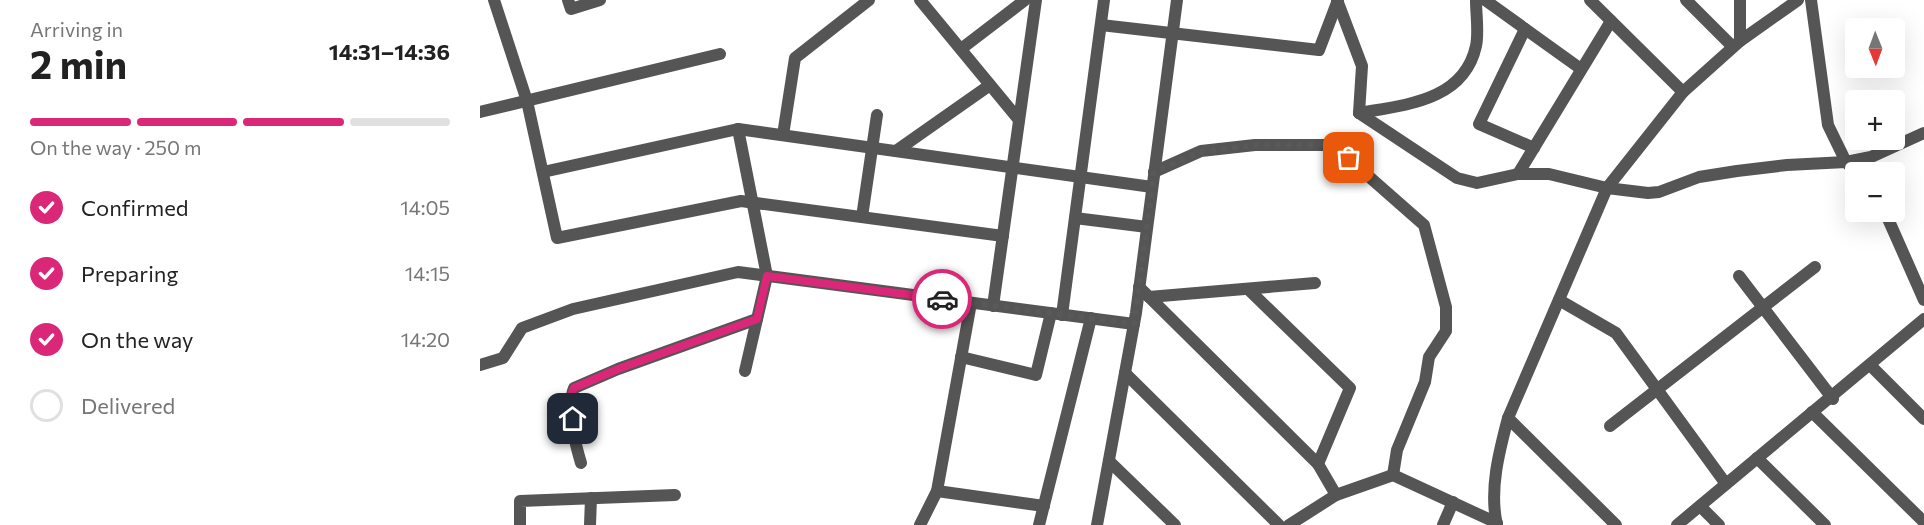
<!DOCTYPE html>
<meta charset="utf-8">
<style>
body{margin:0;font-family:Commissioner,sans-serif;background:#f6f6f6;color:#222;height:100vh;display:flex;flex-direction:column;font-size:22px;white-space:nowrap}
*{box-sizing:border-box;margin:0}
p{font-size:20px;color:#767676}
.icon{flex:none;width:33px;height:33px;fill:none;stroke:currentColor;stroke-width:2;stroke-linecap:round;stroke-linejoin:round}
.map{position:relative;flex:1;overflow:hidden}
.details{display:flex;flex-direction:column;background:#fff;width:480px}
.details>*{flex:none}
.needle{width:39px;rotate:179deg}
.tools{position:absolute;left:1365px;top:18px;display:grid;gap:12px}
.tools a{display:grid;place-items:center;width:60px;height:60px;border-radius:6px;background:#fff;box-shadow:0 6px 24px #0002;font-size:30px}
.pin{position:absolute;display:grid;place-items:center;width:51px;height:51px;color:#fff;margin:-26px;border-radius:12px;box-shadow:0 3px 9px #0006}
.courier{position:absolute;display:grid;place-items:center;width:60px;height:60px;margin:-30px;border:4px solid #db2777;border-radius:50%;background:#fff;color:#222;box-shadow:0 2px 8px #0007}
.overview em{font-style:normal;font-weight:700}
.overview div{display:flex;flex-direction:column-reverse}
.overview{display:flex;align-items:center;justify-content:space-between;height:102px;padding:0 30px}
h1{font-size:39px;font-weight:700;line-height:45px}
.bar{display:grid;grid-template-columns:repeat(4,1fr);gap:9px 6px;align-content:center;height:72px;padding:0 30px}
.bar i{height:8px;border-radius:4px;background:#e0e0e0}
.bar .current{background:#db2777}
.bar p{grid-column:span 4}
ol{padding:0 30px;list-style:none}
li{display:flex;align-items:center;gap:18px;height:66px}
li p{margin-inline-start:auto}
li .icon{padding:6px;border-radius:50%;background:#db2777;color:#fff;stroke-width:4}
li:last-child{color:#767676}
li i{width:33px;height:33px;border:3px solid #e0e0e0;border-radius:50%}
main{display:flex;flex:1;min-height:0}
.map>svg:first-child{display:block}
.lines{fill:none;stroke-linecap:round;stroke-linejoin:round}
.street{stroke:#555;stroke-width:12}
.done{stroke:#595959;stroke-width:6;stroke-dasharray:0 10.8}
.route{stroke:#db2777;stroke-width:8}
</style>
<main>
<section class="details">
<div class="overview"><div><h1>2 min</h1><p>Arriving in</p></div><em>14:31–14:36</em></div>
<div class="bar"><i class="current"></i><i class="current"></i><i class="current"></i><i></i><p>On the way · 250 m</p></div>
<ol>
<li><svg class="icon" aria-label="check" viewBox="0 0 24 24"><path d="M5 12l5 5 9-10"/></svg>Confirmed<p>14:05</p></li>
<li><svg class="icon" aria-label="check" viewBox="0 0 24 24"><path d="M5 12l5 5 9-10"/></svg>Preparing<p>14:15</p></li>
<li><svg class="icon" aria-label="check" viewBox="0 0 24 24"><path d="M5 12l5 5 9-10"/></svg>On the way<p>14:20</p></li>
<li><i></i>Delivered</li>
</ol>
</section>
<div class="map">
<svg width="1444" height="525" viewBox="0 0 1444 525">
<rect width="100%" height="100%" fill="#fff"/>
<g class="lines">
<g class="street">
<polyline points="14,0 47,101 77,238 261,201 523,236"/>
<polyline points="88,0 91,9 120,0"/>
<polyline points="440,0 539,120"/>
<polyline points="857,0 882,66 879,113"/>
<polyline points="1005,0 1101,69"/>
<polyline points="1110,0 1203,92"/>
<polyline points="1206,0 1253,47"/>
<polyline points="1331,0 1348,125 1366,162 1376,173"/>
<polyline points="621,25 839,50 858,0"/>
<polyline points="1045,29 999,124 1054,148"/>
<polyline points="1260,41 1260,0"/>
<polyline points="481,49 545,0"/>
<polyline points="0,112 240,54"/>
<polyline points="879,113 977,178 997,183 1038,174 1069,174 1127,188 1168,193 1179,192 1219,177 1257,171 1307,165 1366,162 1391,157 1444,133"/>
<path d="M879,113C925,105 984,101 996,46C999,32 996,15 996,0"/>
<polyline points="258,129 287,276 265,371"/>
<polyline points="303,135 315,58 389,0"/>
<polyline points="416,151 510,85"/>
<polyline points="63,172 258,129 672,187"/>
<polyline points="674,172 721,151 775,145 853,145 944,225 966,307 966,331 949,357 945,382 917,450 913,475"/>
<polyline points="1038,174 1131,21"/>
<polyline points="1405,212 1444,300"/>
<polyline points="382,217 397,115"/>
<polyline points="595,218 667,227"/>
<polyline points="1259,276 1353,399"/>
<polyline points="659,287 838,464 856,495"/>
<polyline points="768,289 870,388 838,464"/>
<polyline points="669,297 835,283"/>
<polyline points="1079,300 1136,333 1246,484"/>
<polyline points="513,306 556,0"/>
<polyline points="582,315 624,0"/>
<polyline points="481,357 556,375 571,313"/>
<polyline points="0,365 23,358 42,328 93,309 258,272 654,324"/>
<polyline points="1390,365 1444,419"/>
<polyline points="645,373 799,525"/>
<polyline points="1332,412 1444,522"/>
<polyline points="1028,418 1136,525"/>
<polyline points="1130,426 1335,267"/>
<polyline points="1277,458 1345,525"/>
<polyline points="629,461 695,525"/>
<path d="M101,463C95,443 86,407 94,388L138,369L277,319"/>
<polyline points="457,491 564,506"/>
<polyline points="1220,506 1239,525"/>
<polyline points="40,525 40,501 195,495"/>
<polyline points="110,525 111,498"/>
<polyline points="440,525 457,491 491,303"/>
<polyline points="559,525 611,318"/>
<polyline points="617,525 656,313 697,0"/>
<polyline points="809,525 856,495 913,475 1017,523"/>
<polyline points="963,525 973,502"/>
<path d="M1017,525C1009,490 1019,452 1028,418L1127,188L1203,92L1260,41L1318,0"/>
<polyline points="1197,525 1444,319"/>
</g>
</g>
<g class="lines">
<polyline class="done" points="462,299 654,324 674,172 721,152 775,145 853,145 869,158"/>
<polyline class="route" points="93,419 90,397 94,388 138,369 277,319 287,276 462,299"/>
</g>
</svg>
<div class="tools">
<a><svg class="needle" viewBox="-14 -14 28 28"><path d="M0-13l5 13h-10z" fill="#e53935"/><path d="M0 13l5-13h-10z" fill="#767676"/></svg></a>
<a>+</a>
<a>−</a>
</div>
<div class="pin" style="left:869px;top:158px;background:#ea580c"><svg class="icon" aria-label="bag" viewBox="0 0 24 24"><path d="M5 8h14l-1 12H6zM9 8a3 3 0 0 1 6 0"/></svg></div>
<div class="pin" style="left:93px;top:419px;background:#1f2937"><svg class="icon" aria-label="home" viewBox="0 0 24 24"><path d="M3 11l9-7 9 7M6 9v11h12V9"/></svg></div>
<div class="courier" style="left:462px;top:299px"><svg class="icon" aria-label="car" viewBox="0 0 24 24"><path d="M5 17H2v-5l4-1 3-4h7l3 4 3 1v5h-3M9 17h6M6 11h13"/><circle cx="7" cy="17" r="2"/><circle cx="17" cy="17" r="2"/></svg></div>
</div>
</main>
